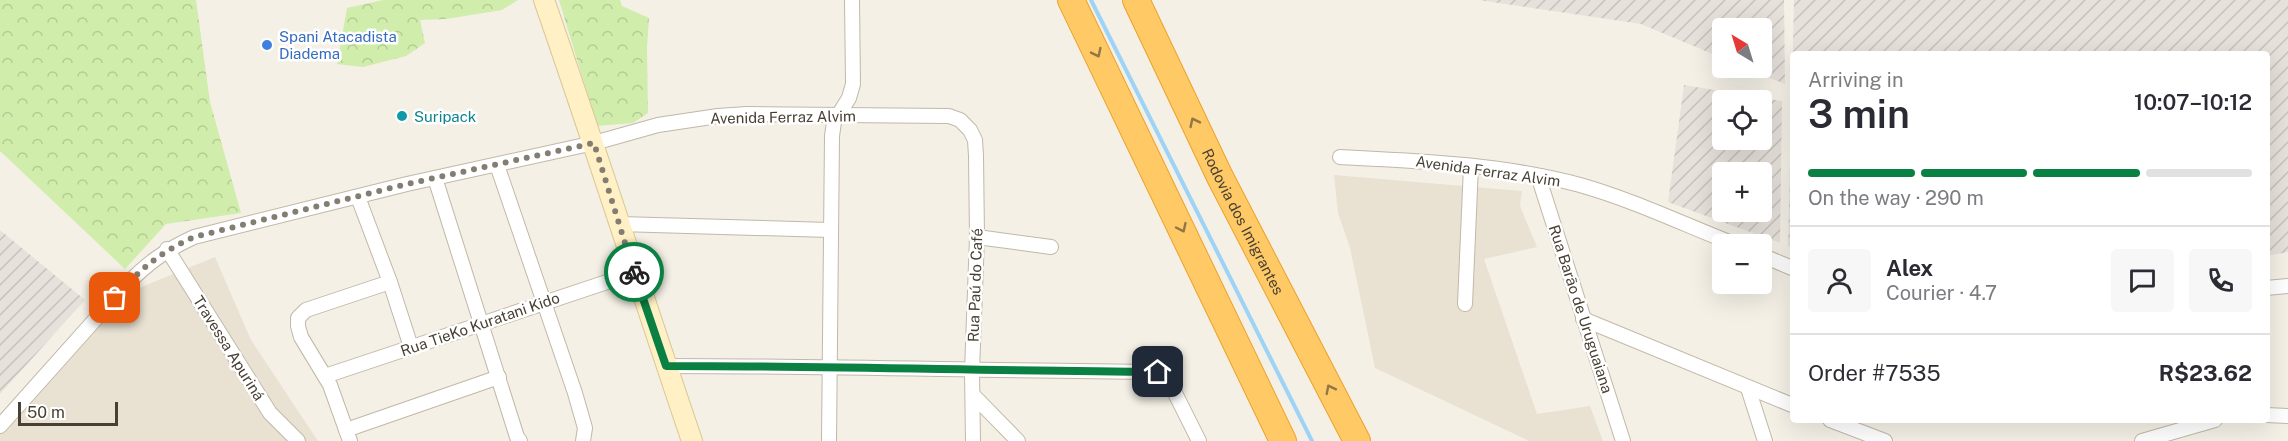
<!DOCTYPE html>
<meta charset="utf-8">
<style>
body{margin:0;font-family:"Public Sans",sans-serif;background:#f7f7f7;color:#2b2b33;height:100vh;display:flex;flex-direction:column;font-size:22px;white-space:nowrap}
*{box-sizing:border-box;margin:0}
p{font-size:20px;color:#7c7c81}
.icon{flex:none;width:33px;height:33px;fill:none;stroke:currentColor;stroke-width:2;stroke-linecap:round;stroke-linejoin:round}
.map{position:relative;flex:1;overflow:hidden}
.side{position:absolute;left:1790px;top:51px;width:480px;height:372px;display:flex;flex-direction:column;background:#fff;border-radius:6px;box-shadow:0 6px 24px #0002}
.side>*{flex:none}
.needle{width:39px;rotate:322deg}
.buttons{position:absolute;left:1712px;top:18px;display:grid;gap:12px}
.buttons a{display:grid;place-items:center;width:60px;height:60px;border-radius:6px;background:#fff;box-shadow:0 6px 24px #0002;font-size:30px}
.scale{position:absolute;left:18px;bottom:15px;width:100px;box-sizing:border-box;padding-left:6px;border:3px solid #484034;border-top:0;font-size:16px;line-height:21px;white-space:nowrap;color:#484034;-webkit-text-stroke:4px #fff;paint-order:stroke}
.pin{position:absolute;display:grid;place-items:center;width:51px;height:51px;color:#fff;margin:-26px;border-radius:12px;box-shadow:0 3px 9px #0006}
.courier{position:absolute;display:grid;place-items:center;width:60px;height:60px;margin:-30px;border:4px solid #0b8043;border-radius:50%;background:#fff;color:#222;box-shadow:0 2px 8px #0007}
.headline em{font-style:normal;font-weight:600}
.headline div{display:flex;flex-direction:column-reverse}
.headline{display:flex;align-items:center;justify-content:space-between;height:102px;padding:0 18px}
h1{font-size:39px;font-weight:600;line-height:45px}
.bar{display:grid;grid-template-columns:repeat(4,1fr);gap:9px 6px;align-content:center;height:72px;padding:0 18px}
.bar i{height:8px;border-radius:4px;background:#e1e1e2}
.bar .on{background:#0b8043}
.bar p{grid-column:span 4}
.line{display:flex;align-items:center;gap:15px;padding:0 18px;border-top:2px solid #e1e1e2}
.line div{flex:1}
.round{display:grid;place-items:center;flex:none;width:63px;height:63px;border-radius:6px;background:#f7f7f7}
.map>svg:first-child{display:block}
.residential{fill:#e9e2d3}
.industrial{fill:url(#industrial-furrows);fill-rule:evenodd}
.forest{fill:url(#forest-crowns)}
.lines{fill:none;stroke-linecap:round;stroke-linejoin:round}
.stream{stroke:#9cd3f7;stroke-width:4}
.street-casing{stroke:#c1b8a7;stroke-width:16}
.secondary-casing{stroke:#dcc793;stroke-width:22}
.highway-casing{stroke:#eca129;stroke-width:28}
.street{stroke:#fff;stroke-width:14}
.secondary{stroke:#fff0c5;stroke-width:20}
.highway{stroke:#ffca66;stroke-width:26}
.oneway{stroke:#917748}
.done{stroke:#847e72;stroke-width:6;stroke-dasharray:0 10.8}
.route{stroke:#0b8043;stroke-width:8}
.shop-dot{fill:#3f7fe0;stroke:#fff;stroke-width:2}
.culture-dot{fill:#0f9aa8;stroke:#fff;stroke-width:2}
.labels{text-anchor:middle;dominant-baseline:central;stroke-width:5;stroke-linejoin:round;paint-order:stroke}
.shop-label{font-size:15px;fill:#366cbe;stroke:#fff;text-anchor:start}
.culture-label{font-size:15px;fill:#0d838f;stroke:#fff;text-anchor:start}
.street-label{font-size:15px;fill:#484034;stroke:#fff}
</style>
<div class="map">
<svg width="2288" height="441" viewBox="0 0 2288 441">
<defs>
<pattern id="industrial-furrows" width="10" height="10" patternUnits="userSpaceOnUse" patternTransform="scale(1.5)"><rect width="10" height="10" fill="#e7e1db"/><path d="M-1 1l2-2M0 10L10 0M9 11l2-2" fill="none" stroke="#c8c2bd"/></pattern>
<pattern id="forest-crowns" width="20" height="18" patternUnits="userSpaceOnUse" patternTransform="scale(1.5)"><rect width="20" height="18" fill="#d0edab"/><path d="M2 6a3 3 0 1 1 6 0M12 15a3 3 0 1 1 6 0" fill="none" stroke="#b4cc94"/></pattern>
</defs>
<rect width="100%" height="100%" fill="#f4f0e6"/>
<g class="residential">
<polygon points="1334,175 1522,191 1520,206 1537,247 1484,259 1537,414 1590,406 1603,441 1529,441 1375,368 1350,248 1338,213"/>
<polygon points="215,257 251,340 318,441 0,441 0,433 134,290"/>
</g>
<g class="industrial">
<polygon points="1479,0 1784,0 1785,84 1745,68 1761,68 1761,28 1722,28 1722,58 1641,24"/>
<polygon points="1794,0 2288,0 2288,252 2267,256 2266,54 1792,54 1792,248 1788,246"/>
<path d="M1684,85L1782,101L1780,243L1668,202ZM1722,100H1761V140H1722ZM1761,172V212H1722V172Z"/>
<polygon points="0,230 85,300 0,394"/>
</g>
<g class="forest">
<polygon points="0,0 196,0 210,102 241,213 166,224 125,269 0,151"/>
<polygon points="383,0 518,0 502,10 446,19 420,20 425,43 406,56 363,67 337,64 347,8"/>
<polygon points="559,0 620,0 622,6 649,18 647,48 648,113 633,123 597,126"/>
</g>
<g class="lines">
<polyline class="stream" points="1091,0 1312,441"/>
<g class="street-casing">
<g id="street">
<path d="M1340,157C1420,161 1502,164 1580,185C1633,200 1683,224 1734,244"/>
<polyline points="497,165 575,393 585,428 583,441"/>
<polyline points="1541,176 1541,185 1623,441"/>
<polyline points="435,178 517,437 520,441"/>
<polyline points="358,197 390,282 411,347"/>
<polyline points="619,224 830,230"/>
<polyline points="977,237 1051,247"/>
<polyline points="167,249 270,413 298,441"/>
<polyline points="1761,255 1792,268"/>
<polyline points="2266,288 2288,286"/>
<polyline points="1465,304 1471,166"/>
<polyline points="1583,319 1792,405"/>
<path d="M666,366C830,366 994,371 1158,372L1168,379L1199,441"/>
<polyline points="325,376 634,273"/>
<polyline points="1748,388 1765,441"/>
<polyline points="973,395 1018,441"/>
<polyline points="2266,415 2288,416"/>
<polyline points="1830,420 1885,441"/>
<path d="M0,426L126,285C149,262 164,251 194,237L407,184L594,143L658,125L718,116L747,114L949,116L960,120L970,130L975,140L976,156L977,237L972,371L973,441"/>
<polyline points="346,430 499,377"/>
<polyline points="350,441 330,385 301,337 298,326 298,318 306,310 390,282"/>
<polyline points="829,441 832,136 834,122 849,98 853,84 852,0"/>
<polyline points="2142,441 2215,420"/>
</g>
</g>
<g class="secondary-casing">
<path id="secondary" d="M544,0C595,146 642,294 692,441"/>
</g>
<g class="highway-casing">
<g id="highway">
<polyline points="1071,0 1283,441"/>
<path id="s1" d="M1136,0L1220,177L1357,441"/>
</g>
</g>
<use href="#street" class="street"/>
<use href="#secondary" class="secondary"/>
<use href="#highway" class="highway"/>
</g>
<defs><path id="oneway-chevron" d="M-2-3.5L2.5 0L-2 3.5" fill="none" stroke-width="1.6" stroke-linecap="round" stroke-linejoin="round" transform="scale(1.5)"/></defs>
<g class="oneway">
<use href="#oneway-chevron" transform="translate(1097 53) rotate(64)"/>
<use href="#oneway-chevron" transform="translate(1194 122) rotate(-116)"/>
<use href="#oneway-chevron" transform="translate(1182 228) rotate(65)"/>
<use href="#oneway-chevron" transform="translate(1330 389) rotate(-117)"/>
</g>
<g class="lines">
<path class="done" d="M115,298C139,270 160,252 194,237L407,184L594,143L634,272"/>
<path class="route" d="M634,272L666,366C830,366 994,371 1158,372"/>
</g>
<circle class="shop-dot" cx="267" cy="45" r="6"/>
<circle class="culture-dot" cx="402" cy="116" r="6"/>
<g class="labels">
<g class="shop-label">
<text x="279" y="36">Spani Atacadista<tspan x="279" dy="17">Diadema</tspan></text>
</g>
<g class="culture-label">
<text x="414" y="116">Suripack</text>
</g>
<g class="street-label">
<text transform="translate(783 117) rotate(-1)">Avenida Ferraz Alvim</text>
<text transform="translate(1488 171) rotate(8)">Avenida Ferraz Alvim</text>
<text stroke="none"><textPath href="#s1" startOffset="246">Rodovia dos Imigrantes</textPath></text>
<text transform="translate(975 285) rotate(-88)">Rua Paú do Café</text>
<text transform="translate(1581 309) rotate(72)">Rua Barão de Uruguaiana</text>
<text transform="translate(480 324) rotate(-19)">Rua TieKo Kuratani Kido</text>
<text transform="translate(229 348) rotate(58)">Travessa Apuriná</text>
</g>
</g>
</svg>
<div class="buttons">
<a><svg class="needle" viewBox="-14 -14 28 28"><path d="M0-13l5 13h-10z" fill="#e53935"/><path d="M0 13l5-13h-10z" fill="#7c7c81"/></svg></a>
<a><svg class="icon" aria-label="locate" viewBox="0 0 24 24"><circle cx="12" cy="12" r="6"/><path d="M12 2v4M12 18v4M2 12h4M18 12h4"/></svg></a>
<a>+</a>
<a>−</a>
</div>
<div class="scale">50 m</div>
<div class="pin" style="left:115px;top:298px;background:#ea580c"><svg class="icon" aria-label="bag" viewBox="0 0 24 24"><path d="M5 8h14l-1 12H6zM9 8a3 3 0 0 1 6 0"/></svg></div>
<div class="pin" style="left:1158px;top:372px;background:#1f2937"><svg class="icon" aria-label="home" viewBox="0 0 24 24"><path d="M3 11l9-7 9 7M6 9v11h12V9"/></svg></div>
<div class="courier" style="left:634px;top:272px"><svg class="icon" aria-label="bike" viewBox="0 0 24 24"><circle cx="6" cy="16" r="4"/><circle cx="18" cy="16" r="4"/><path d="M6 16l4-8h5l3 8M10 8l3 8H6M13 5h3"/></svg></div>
<section class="side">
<div class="headline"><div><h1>3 min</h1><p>Arriving in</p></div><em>10:07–10:12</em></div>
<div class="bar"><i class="on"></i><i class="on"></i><i class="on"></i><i></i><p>On the way · 290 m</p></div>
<div class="line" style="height:108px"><a class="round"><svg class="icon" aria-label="person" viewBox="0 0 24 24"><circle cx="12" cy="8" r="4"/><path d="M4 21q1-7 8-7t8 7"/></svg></a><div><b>Alex</b><p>Courier · 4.7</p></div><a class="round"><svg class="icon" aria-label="chat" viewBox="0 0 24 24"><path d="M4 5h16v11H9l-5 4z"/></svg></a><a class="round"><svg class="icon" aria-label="phone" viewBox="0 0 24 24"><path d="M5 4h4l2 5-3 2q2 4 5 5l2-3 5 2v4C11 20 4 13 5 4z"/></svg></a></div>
<div class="line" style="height:78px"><div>Order #7535</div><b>R$23.62</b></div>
</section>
</div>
